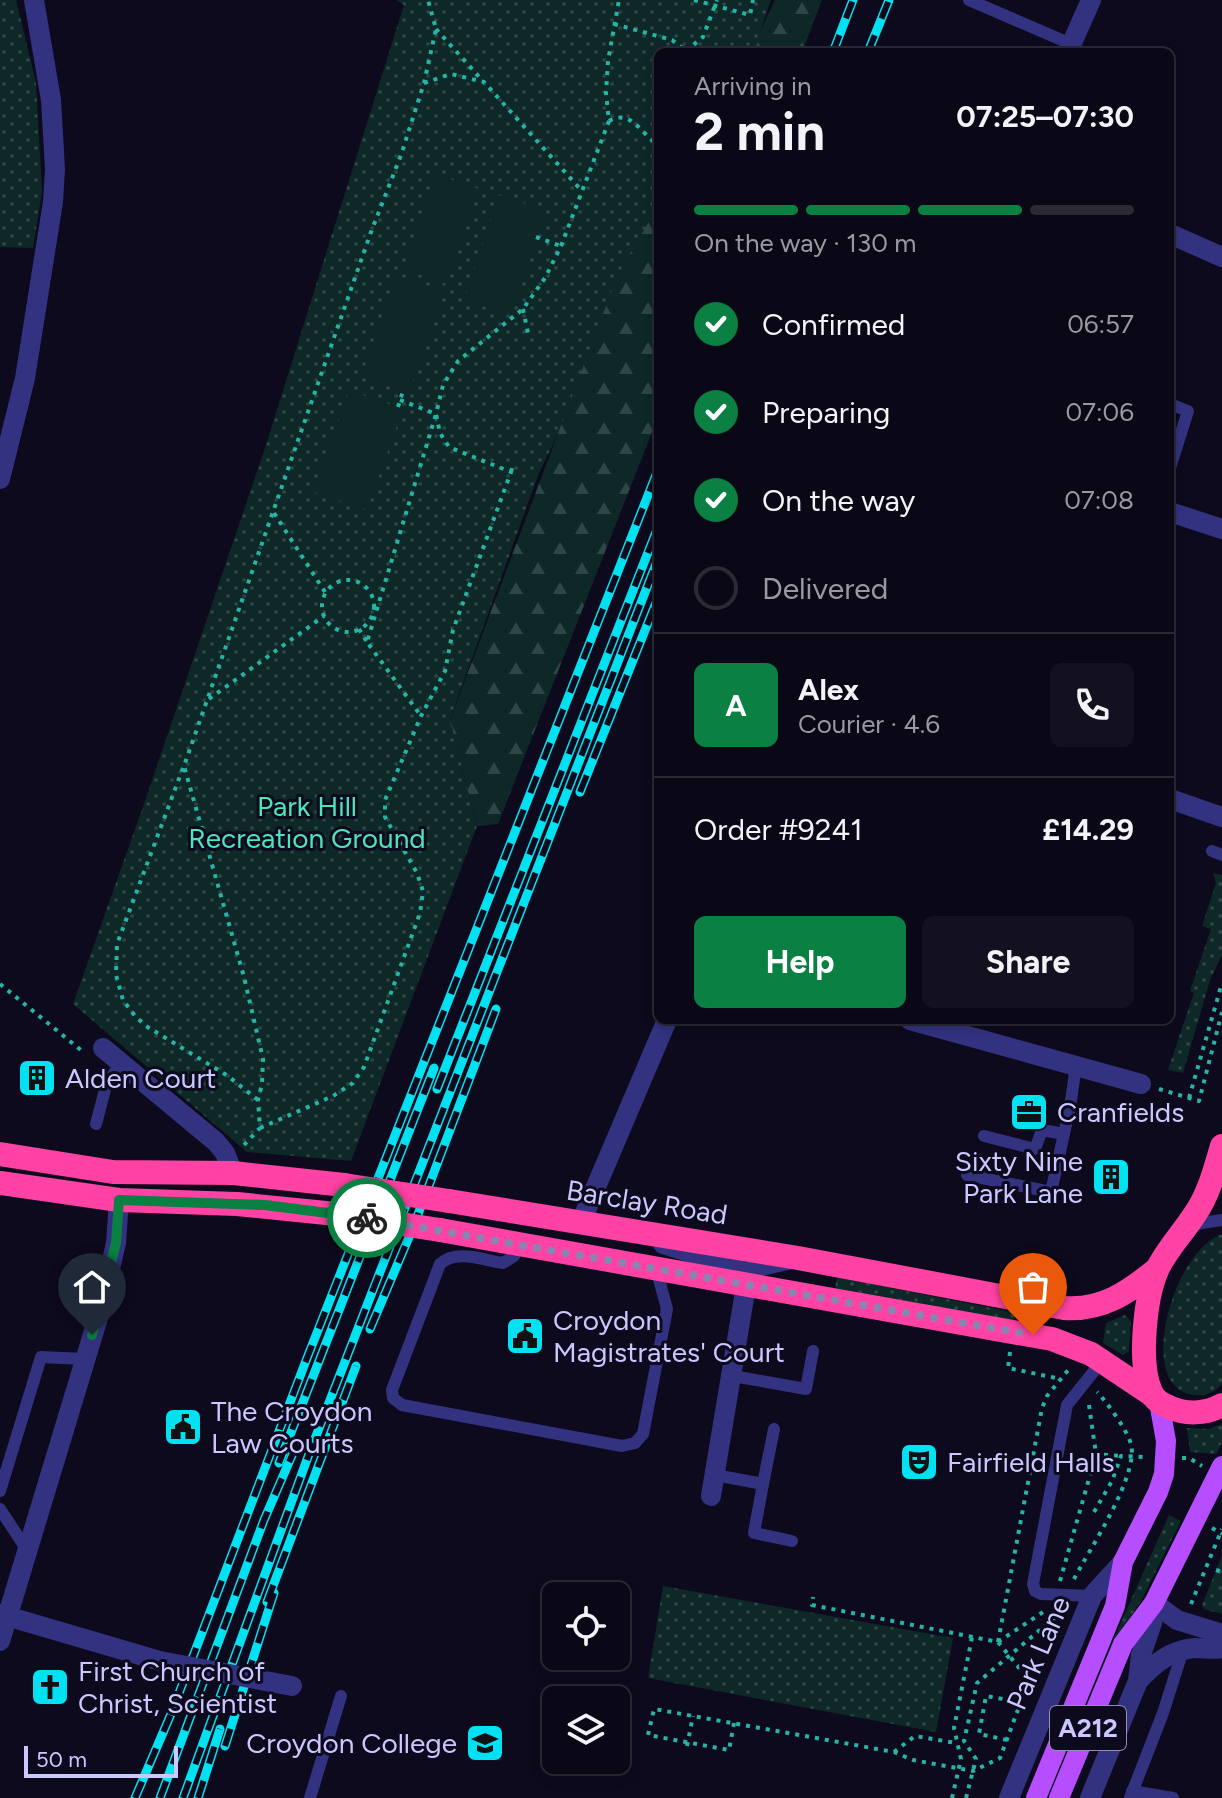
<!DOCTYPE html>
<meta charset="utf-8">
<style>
body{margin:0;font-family:Figtree,sans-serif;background:#13111f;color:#f1f3f6;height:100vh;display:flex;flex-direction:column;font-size:30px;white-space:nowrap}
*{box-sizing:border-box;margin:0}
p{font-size:26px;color:#999aa1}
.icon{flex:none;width:44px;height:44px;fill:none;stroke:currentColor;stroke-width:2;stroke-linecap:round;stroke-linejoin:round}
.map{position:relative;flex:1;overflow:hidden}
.details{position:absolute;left:654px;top:48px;width:520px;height:976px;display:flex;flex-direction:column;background:#0a0816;border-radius:12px;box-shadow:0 4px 12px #0003,0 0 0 2px #2a2935}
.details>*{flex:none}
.fabs{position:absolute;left:542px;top:1582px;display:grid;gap:16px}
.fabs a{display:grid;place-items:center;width:88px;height:88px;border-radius:12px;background:#0a0816;box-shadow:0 4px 12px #0003,0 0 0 2px #2a2935;font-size:40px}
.scale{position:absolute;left:24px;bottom:20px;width:154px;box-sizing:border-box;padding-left:8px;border:4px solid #cbc7ff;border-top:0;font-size:22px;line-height:28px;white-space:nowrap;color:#cbc7ff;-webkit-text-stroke:6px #0d0a1d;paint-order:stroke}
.pin{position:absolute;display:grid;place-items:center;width:68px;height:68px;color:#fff;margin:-82px -34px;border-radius:50% 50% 50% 0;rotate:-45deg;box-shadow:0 0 8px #0007}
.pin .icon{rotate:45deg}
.courier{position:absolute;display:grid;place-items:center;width:80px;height:80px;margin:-40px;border:6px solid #0b8043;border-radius:50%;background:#fff;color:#222;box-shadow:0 2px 10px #0007}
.summary em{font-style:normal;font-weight:700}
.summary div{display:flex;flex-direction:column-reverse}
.summary{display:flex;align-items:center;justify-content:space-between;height:136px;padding:0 40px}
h1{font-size:52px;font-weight:700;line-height:60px}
.bar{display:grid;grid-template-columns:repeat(4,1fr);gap:12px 8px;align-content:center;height:96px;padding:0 40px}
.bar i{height:10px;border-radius:6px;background:#2a2935}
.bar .current{background:#0b8043}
.bar p{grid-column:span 4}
.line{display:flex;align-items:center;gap:20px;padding:0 40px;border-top:2px solid #2a2935}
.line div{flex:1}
.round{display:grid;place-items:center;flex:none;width:84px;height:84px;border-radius:12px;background:#13111f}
ol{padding:0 40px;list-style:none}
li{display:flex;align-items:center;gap:24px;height:88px}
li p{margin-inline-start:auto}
li .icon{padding:8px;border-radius:50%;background:#0b8043;color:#fff;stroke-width:4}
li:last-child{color:#999aa1}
li i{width:44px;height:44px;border:4px solid #2a2935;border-radius:50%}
.cta{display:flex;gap:16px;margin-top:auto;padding:16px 40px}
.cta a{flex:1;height:92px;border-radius:12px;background:#0b8043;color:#fff;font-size:32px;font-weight:700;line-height:92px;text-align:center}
.cta a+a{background:#13111f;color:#f1f3f6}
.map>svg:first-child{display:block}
.green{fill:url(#green-dots)}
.forest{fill:url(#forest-firs)}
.pitch{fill:#0d2826}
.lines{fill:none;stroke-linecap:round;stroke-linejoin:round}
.path{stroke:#25b5a7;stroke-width:4;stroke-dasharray:4 6;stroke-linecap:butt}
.lane{stroke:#323280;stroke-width:12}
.street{stroke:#323280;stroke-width:20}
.primary{stroke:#b64eff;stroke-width:20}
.highway{stroke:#ff42a3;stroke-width:24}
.rail-casing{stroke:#00e2f2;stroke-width:9}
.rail{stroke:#0d0a1d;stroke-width:6;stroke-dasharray:18;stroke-linecap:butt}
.street-bridge{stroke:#323280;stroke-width:20}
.highway-bridge{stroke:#ff42a3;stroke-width:24}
.done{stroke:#8885b0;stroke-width:8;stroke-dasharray:0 14.4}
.route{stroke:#0b8043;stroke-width:10}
.labels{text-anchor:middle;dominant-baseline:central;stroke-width:6;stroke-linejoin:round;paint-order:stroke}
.shield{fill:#0d0a1d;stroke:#928ebb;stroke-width:2}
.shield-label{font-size:26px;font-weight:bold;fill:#cbc7ff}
.park-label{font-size:28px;fill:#4ce6ba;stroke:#0d0a1d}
.poi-label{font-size:28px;fill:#cbc7ff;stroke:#0d0a1d;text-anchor:start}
.street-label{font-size:28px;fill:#cbc7ff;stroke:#0d0a1d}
</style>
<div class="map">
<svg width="1222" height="1798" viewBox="0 0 1222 1798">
<defs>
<pattern id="green-dots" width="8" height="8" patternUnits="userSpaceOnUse" patternTransform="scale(2)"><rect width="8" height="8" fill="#0d2826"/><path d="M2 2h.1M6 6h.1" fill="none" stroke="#2f4647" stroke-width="1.8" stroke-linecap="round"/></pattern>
<pattern id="forest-firs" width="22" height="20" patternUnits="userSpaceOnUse" patternTransform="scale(2)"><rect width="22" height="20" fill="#0d2826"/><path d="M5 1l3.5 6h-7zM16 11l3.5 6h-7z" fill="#2f4647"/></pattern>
</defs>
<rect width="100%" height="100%" fill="#0d0a1d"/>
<g class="green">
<polygon points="0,0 16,0 36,83 42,192 33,248 0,247"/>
<polygon points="396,0 771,0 753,52 658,52 658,229 539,473 450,719 477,826 351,1161 247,1152 73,1004 144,804 265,448 404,5"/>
<polygon points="1213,873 1222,875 1222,955 1210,980 1183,1073 1168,1070 1194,993 1190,991 1211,929 1202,926 1216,883"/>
<path d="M1222,1234V1384C1215,1392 1206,1396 1195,1395C1134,1391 1171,1252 1222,1234Z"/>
<polygon points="837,1277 1016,1313 1014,1321 835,1288"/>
<polygon points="1125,1315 1131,1321 1129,1351 1123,1355 1103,1343 1106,1323"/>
<polygon points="1222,1424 1222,1442 1216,1454 1190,1452 1187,1428 1208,1429"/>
<polygon points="1169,1515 1181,1521 1141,1601 1115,1640 1113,1640"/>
<polygon points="1222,1556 1222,1614 1204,1609 1202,1605"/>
<polygon points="663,1586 953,1638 936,1732 648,1678"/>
</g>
<g class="forest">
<polygon points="775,0 822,0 802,52 750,52"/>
<polygon points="658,206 658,417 498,824 477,826 450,720 618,274"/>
</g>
<g class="pitch">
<polygon points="435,174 479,189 447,284 403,269"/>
<polygon points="499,195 545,210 510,315 464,300"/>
<polygon points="396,275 444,291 409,393 361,377"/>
<polygon points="349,390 403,409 367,510 314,492"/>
</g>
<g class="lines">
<g class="path">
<polyline points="694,0 750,15 753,0"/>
<polyline points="614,24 672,40 687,52"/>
<polyline points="436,29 482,80"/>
<polyline points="686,51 703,37 717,0"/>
<polyline points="424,83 451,74 484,82 581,190"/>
<path d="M609,121C631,108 642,135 658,145"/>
<polyline points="536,237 561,246"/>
<polyline points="523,309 529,338"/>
<polyline points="400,400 436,414 367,642 421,716"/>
<polyline points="398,407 403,391"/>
<polyline points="511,472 513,464"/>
<polyline points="274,513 325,592"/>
<circle cx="348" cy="606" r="26"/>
<polyline points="359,629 367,642"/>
<polyline points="209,699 324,616"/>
<polyline points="183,768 117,944 116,975 123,1000 135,1016 146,1026 228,1076 258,1100"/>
<polyline points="0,984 82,1051"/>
<polyline points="1159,1089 1199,1101 1222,1012"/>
<polyline points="1189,1098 1222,983"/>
<polyline points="260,1128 333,1096 353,1083 364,1067 420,913 423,891 417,873 385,817 385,800 421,716 445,671 453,630 511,472 449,447 440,433 436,414 443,385 458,361 523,309 545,278 561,246 609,121 606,93 608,61 619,0"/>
<polyline points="244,1145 260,1128 258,1100 262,1084 263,1059 244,977 184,766 371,232 401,155 424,83 436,29 428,0"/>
<polyline points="1010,1352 1008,1368 1061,1379"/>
<polyline points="1089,1405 1096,1454"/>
<polyline points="1182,1458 1189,1458 1202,1466"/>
<polyline points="1094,1512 1112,1481 1121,1456 1145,1457"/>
<polyline points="1212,1528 1222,1534"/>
<polyline points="1216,1570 1222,1572"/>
<path d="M1074,1579C1089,1550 1139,1476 1131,1444C1127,1430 1107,1402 1097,1392"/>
<polyline points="1060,1581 1096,1454 1121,1456"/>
<polyline points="1191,1604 1222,1529"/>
<polyline points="998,1642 1042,1408 1047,1396 1069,1369"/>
<polyline points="998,1642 1046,1610"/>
<polyline points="734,1723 729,1750 648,1735 654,1709 894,1752 913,1760 973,1771 1000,1758 1029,1680 998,1642 812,1605 813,1597"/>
<polyline points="1007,1740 979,1734 986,1696 1009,1700"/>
<polyline points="687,1746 693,1716"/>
<polyline points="894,1752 915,1736 956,1743"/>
<polyline points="952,1798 961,1759 954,1728 972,1637"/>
<polyline points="966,1798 976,1759 964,1741 977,1683 1054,1618 1059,1609"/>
</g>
<g class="lane">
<polyline points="969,0 1071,44"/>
<polyline points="1170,404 1188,411 1170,468"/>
<polyline points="1212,851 1222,855"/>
<polyline points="96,1124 107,1082 122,1063"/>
<polyline points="984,1136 1035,1149 1042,1130 1064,1134"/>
<polyline points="967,1175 1051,1192 1070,1107 1076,1066"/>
<polyline points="1190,1225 1222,1220"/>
<path d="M518,1244L514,1256L503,1263C483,1260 456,1249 440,1264L392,1390L393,1398L402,1405L622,1446L635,1443L643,1434L667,1309L656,1268"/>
<polyline points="733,1376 806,1389 813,1351"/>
<polyline points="715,1475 763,1484 774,1429"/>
<polyline points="763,1484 754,1533 792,1541"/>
<polyline points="0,1491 41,1357 84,1359"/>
<polyline points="0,1509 27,1550"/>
<polyline points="1092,1596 1041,1594 1035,1591 1033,1584 1067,1405 1102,1361"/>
<polyline points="1132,1791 1173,1798"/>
<polyline points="310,1798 341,1696"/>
<polyline points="1130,1798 1163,1713 1183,1650"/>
</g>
<g class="street">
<polyline points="1068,52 1091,0"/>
<polyline points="1170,234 1222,257"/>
<polyline points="0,479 25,378 53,202 55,169 51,100 34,0"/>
<polyline points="1170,512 1222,529"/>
<polyline points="1170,799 1222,817"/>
<polyline points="910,1020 1141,1084"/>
<polyline points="103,1048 216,1142 225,1153 233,1173"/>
<polyline points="581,1222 667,1020"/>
<polyline points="663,1244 736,1267 744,1275 745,1284"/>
<polyline points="711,1496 748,1274 756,1267 792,1259"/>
<polyline points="1154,1603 1177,1620 1222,1634"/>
<polyline points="0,1614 160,1661"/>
<polyline points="0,1641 100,1311 116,1243 119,1200"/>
<path d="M1138,1681C1154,1664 1170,1650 1195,1648C1205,1648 1213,1650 1222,1648"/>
<polyline points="1009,1798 1092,1596 1123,1562"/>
<polyline points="1090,1798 1138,1681 1141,1655 1152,1623 1154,1603"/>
</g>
<g class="primary">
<polyline points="1036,1798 1115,1606 1123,1562 1158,1492 1164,1474 1166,1441 1159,1402"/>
<polyline points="1059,1798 1123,1644 1154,1603 1222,1466"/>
</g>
<g class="highway">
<path d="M1222,1146C1215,1169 1209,1194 1195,1214C1183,1233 1166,1250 1157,1270C1145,1298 1138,1364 1151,1392C1154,1399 1161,1404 1169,1407C1186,1415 1206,1414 1222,1405"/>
<polyline points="0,1154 113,1172 233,1173 344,1185"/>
<polyline points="0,1183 119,1200 237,1204 336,1214"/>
<path d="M449,1201L798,1258L1064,1308C1102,1311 1129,1292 1157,1269"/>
<polyline points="440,1230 1052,1339 1091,1354 1151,1394"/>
</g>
<g class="rail-casing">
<g id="rail">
<polyline points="833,52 853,0"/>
<polyline points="868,52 889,0"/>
<polyline points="580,792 658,598"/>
<polyline points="437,1089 658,527"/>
<polyline points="370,1329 412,1230 496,1009"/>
<polyline points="279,1463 434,1068"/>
<polyline points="267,1602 356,1366"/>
<polyline points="225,1746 274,1593"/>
<polyline points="135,1798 171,1714 307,1358 658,470"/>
<polyline points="160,1798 264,1520 293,1453"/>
<polyline points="183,1798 309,1454 658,559"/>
<polyline points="198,1798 220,1729"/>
</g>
</g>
<use href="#rail" class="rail"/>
<polyline class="street-bridge" points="160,1661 292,1686"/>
<g class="highway-bridge">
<polyline points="344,1185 449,1201"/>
<polyline points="336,1214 440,1230"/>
</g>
</g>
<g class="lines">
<polyline class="done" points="367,1218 1033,1335"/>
<polyline class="route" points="92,1335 116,1243 119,1200 265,1205 367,1218"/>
</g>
<defs>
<g id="building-square" transform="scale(2)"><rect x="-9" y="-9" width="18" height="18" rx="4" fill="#00e2f2" stroke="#0d0a1d"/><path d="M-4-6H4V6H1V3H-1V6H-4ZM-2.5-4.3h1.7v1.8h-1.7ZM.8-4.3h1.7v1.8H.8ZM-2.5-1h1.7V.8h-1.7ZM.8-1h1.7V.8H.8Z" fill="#111"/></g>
<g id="office-square" transform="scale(2)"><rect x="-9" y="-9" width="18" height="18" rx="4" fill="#00e2f2" stroke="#0d0a1d"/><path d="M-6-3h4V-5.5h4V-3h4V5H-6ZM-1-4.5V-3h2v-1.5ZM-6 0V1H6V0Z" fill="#111"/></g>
<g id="civic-square" transform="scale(2)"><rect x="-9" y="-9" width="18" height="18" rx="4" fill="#00e2f2" stroke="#0d0a1d"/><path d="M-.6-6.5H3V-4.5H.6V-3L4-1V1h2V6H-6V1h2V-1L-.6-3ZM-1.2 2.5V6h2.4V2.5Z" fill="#111"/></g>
<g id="theatre-square" transform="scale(2)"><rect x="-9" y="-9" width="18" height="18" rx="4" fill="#00e2f2" stroke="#0d0a1d"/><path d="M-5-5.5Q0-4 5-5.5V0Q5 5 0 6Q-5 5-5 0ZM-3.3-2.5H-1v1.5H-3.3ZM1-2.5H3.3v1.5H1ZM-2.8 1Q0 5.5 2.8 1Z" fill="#111"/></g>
<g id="church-square" transform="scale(2)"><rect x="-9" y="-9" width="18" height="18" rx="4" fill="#00e2f2" stroke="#0d0a1d"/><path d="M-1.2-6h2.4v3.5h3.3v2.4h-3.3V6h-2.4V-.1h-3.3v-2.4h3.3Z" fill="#111"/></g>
<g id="university-square" transform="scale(2)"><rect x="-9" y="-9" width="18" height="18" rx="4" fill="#00e2f2" stroke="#0d0a1d"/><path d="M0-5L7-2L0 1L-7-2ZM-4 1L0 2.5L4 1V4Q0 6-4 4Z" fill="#111"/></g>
</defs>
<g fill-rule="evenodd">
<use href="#building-square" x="37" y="1078"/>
<use href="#office-square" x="1029" y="1112"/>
<use href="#building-square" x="1111" y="1177"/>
<use href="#civic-square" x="525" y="1336"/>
<use href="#civic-square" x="183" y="1427"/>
<use href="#theatre-square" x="919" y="1462"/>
<use href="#church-square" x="50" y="1687"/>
<use href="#university-square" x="485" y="1743"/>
</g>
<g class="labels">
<rect class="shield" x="1050" y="1706" width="76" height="44" rx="6"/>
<g class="shield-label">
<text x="1088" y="1728">A212</text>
</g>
<g class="park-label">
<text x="307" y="806">Park Hill<tspan x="307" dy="32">Recreation Ground</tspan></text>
</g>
<g class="poi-label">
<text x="65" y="1078">Alden Court</text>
<text x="1057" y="1112">Cranfields</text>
<text x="1083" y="1161" text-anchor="end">Sixty Nine<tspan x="1083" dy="32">Park Lane</tspan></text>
<text x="553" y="1320">Croydon<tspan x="553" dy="32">Magistrates' Court</tspan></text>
<text x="211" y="1411">The Croydon<tspan x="211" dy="32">Law Courts</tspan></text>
<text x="947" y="1462">Fairfield Halls</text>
<text x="78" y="1671">First Church of<tspan x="78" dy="32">Christ, Scientist</tspan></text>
<text x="457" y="1743" text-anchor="end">Croydon College</text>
</g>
<g class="street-label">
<text transform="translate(647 1202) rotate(9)">Barclay Road</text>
<text transform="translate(1038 1653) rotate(-67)">Park Lane</text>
</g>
</g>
</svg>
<div class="fabs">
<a><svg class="icon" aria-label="locate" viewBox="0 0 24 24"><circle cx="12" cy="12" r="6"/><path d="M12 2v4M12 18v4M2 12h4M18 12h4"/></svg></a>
<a><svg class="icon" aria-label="layers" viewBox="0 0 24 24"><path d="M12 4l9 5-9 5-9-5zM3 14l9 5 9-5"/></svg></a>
</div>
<div class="scale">50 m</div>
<div class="pin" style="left:1033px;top:1335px;background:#ea580c"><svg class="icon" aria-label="bag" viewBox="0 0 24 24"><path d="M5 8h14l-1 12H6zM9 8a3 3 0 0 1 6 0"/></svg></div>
<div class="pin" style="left:92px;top:1335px;background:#1f2937"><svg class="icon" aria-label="home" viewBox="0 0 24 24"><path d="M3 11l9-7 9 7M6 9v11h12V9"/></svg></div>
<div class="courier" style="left:367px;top:1218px"><svg class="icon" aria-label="bike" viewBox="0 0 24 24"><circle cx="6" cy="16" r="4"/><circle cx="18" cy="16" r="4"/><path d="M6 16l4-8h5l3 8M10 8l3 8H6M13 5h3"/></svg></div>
<section class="details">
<div class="summary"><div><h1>2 min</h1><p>Arriving in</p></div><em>07:25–07:30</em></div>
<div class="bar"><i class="current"></i><i class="current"></i><i class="current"></i><i></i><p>On the way · 130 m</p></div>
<ol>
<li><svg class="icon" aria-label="check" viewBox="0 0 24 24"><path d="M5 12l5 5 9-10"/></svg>Confirmed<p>06:57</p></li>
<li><svg class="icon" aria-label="check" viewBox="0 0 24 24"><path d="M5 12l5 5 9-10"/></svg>Preparing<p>07:06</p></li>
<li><svg class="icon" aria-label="check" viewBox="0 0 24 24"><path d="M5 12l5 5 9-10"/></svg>On the way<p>07:08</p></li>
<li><i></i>Delivered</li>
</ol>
<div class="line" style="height:144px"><b class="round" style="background:#0b8043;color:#fff">A</b><div><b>Alex</b><p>Courier · 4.6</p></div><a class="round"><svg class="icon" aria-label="phone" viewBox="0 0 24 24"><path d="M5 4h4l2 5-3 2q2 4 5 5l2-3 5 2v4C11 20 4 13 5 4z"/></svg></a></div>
<div class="line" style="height:104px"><div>Order #9241</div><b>£14.29</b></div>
<div class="cta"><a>Help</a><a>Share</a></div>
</section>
</div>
